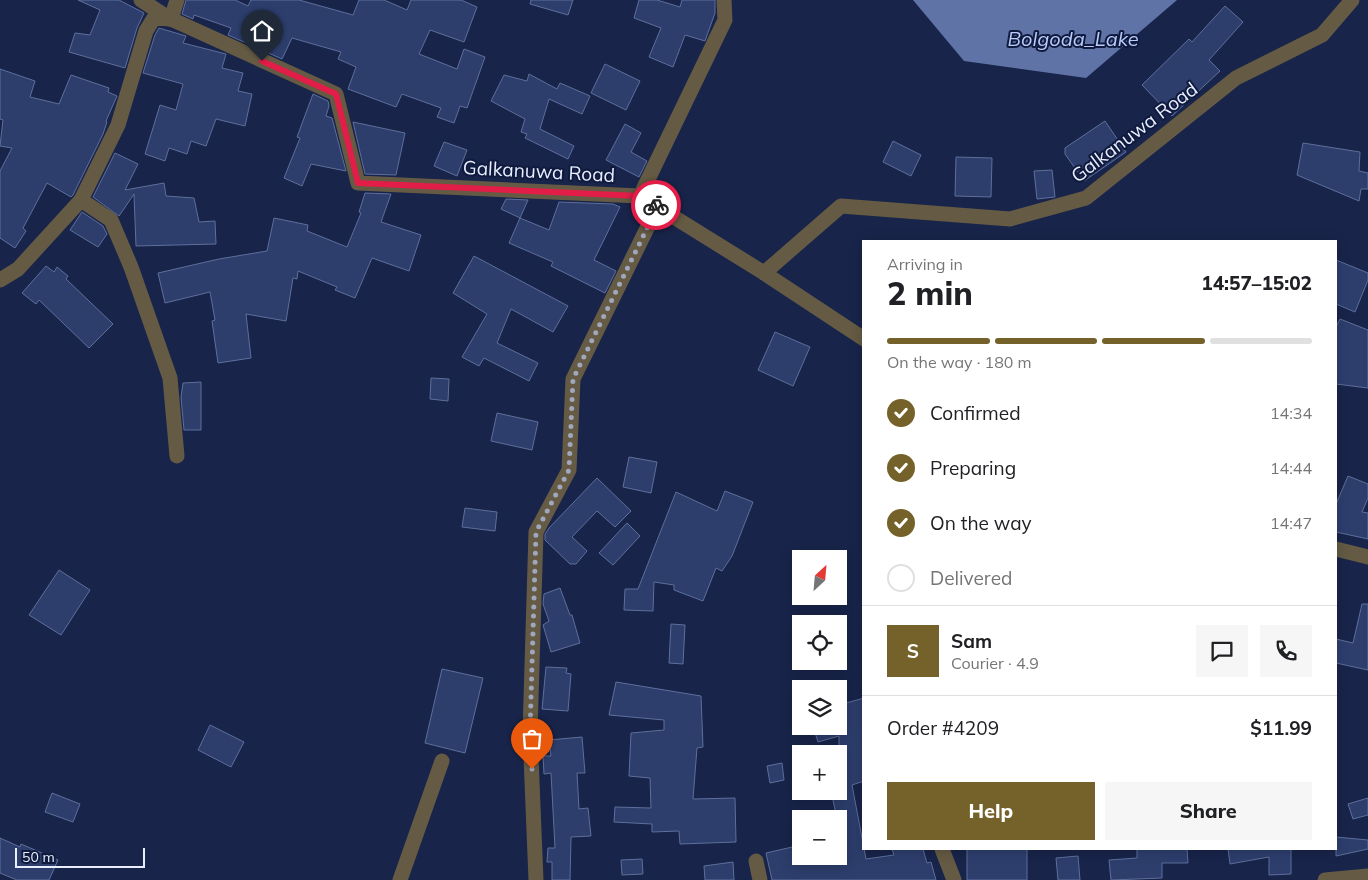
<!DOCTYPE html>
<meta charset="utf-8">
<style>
body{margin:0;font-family:Mulish,sans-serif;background:#f6f6f6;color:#202124;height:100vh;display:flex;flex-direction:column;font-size:19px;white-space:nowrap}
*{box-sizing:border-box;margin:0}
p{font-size:16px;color:#757577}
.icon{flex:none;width:28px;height:28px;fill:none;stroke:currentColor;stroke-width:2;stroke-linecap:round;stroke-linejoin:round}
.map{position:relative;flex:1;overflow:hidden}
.side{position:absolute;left:862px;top:240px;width:475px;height:610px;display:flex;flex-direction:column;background:#fff;border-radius:0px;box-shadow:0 2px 12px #0003}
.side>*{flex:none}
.needle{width:32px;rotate:26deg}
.controls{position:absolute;left:792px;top:550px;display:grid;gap:10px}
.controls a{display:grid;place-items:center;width:55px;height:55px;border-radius:0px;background:#fff;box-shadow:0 2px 12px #0003;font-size:25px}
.scale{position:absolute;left:15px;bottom:12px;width:130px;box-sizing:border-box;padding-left:5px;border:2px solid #e8eefd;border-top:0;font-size:14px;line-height:18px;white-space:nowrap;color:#e8eefd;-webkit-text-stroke:4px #0f1a3e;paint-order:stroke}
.pin{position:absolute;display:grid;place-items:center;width:42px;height:42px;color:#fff;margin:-51px -21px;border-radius:50% 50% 50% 0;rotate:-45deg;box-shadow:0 0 5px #0007}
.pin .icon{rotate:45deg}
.courier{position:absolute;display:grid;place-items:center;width:50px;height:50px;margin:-25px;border:4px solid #e11d48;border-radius:50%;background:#fff;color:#222;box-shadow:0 1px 6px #0007}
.summary em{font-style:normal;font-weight:800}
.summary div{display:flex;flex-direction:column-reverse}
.summary{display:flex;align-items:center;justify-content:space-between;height:85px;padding:0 25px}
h1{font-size:32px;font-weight:800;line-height:38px}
.bar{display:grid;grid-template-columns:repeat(4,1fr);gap:8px 5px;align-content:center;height:60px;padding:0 25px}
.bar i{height:6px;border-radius:4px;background:#e0e0e0}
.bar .active{background:#75622b}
.bar p{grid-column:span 4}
.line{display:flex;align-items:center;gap:12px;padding:0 25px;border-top:1px solid #e0e0e0}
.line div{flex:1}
.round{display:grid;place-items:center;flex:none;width:52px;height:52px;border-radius:0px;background:#f6f6f6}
ol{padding:0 25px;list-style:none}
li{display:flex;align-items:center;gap:15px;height:55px}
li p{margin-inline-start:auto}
li .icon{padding:5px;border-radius:50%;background:#75622b;color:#fff;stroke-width:4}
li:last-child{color:#757577}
li i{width:28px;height:28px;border:2px solid #e0e0e0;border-radius:50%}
.button{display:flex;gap:10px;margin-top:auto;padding:10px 25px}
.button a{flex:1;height:58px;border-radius:0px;background:#75622b;color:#fff;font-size:20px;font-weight:800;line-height:58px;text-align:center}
.button a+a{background:#f6f6f6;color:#202124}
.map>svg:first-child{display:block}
.water{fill:#5f73a6}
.building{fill:#2d3e6d;stroke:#5d6f9a}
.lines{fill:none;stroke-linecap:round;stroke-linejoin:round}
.minor{stroke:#655b44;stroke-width:15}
.done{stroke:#9fa7be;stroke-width:5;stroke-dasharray:0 9}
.route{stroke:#e11d48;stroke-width:6}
.labels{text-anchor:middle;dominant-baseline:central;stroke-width:4;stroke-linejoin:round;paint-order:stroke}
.street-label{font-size:19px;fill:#e8eefd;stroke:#0f1a3e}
.water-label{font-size:20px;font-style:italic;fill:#b9ccfa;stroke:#0f1a3e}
</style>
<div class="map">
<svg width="1368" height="880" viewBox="0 0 1368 880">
<rect width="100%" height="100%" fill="#18244a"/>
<polygon class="water" points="913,0 1177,0 1086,78 964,61"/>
<g class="building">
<polygon points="78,0 119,0 144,13 137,28 125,68 69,52 75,33 90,35 100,10"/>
<polygon points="186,0 235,0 248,6 251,0 299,0 353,15 359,0 384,0 407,10 411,0 461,0 477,7 464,42 430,30 419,54 457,69 464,49 485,57 467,108 460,106 454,123 437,117 441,108 402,94 396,107 348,89 356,67 338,59 341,52 292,38 282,59 228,35 231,28 194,15 193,19 182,14"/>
<polygon points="531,0 573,0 568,15 530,4"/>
<polygon points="639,0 657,0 680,7 682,0 715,0 715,13 705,41 685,35 673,67 649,57 661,28 634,18"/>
<polygon points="1225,6 1243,22 1209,60 1220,71 1172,116 1142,85 1189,39 1192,42"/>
<polygon points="159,28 186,36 183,43 226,54 222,68 243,73 238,91 252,94 245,126 216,119 206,146 191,141 187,154 169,148 165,161 145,154 160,105 176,110 183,84 143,73 155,35"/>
<polygon points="605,64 640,81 626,110 591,93"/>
<polygon points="0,69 35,81 30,97 59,104 71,75 109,88 108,92 117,96 106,121 107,122 103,134 73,195 71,197 47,183 23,228 26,231 15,248 0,238 0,171 12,148 0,146 3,120 0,119"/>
<polygon points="529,74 557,89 560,83 590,96 582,114 549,99 540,129 574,146 568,159 525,138 527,134 521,132 525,119 491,101 504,75 527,81"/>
<polygon points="313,94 328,101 329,106 326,116 332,118 346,171 311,164 302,186 284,178 300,138 297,137"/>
<polygon points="1105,121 1126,152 1084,181 1065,154 1065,148"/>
<polygon points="353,122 405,133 396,175 365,174"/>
<polygon points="625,124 641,133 631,152 647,161 639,177 606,160"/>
<polygon points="893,141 921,155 911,176 883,162"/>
<polygon points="444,142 467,150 457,176 434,166"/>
<polygon points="1303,143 1360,152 1359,171 1368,173 1368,189 1361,189 1359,201 1297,175"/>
<polygon points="115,153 138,164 125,190 164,183 166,196 194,198 199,222 215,221 216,244 136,246 134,194 119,216 93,197"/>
<polygon points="956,157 992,158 991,197 955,196"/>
<polygon points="1052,170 1055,197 1037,199 1034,171"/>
<polygon points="365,193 391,194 381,222 421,235 409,271 372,258 355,298 335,290 337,287 298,271 297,279 293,278 286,321 246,314 251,358 218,363 212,321 215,320 210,292 165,303 158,273 219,259 267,251 274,218 308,225 307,231 347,247 361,213 359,212"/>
<polygon points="506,199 528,200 520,218 501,209"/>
<polygon points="559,202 613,204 620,207 594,260 616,271 605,293 551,266 553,262 509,243 520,218 549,230"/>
<polygon points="82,212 103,226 107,234 98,247 70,230"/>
<polygon points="474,256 568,306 553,332 511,309 497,343 538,363 529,381 484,358 479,366 462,357 487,314 453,293"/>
<polygon points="1336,260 1368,273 1368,280 1355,312 1336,304"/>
<polygon points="46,266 54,272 57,267 68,276 66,279 113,324 89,348 39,300 36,304 22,293"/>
<polygon points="1340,319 1368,330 1368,388 1336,384 1336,327"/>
<polygon points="775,332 810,347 793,386 758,370"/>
<polygon points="431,378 449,379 448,401 430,399"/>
<polygon points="201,382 201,430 184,430 181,397 183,383"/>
<polygon points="497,413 538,422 532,450 491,441"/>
<polygon points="629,457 657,462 651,493 623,487"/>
<polygon points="1348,476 1368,484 1368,498 1362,512 1368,513 1368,539 1336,532 1336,504"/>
<polygon points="597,478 631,511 615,527 597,511 572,537 587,551 576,564 570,564 545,540 545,534 549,528"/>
<polygon points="725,491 753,502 732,556 722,571 716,568 703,601 674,590 674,585 654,582 653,611 624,610 625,589 638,589 676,492 717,511"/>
<polygon points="465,508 497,512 495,531 462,527"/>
<polygon points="627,523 640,536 613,565 599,553"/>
<polygon points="59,570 90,590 61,635 29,615"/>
<polygon points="560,588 570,615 572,615 580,643 551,652 543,625 549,621 543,604 544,594"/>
<polygon points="1362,604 1368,604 1368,670 1336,663 1336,639 1353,643"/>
<polygon points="671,624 685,625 683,664 669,663"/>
<polygon points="546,667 567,668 566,673 571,674 568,711 542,709"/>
<polygon points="442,669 483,678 465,753 425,743"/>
<polygon points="616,682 701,696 703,747 697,748 693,799 735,798 736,842 680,844 679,831 652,832 652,824 614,822 615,807 651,808 650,778 629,776 631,733 664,730 664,720 609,715"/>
<polygon points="864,698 864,781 852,785 866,859 894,855 892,849 923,849 927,863 931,862 936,880 772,880 766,853 801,845 801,856 844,856 839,819 837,819 831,791 839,791 839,736 818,742 813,726 839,726 839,705"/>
<polygon points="210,725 244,742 231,767 198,750"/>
<polygon points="582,737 585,773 577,773 579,809 588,808 591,836 571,837 570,880 552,880 552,862 547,862 548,848 555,848 551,773 544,774 543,756 551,756 549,740"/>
<polygon points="782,763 784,780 770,783 767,766"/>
<polygon points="52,793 80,804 73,822 45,812"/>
<polygon points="1368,798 1368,815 1353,819 1348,804"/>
<polygon points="1336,837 1368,840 1368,849 1336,856"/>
<polygon points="0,838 20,847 21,844 58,860 49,880 17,880 0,873"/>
<rect x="967" y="849" width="60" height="31"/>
<polygon points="1137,849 1187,849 1188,863 1162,863 1162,878 1111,880 1109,860 1137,858"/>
<polygon points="1228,849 1291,849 1291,874 1269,875 1269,857 1230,864"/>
<polygon points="1078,856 1080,880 1058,880 1056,858"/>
<polygon points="642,859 643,874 622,875 621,860"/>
<polygon points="733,862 734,880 705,880 704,866"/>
</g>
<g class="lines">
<g class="minor">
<polyline points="141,0 170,19"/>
<polyline points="171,19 177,0"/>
<polyline points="640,196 725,20 724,0"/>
<polyline points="81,200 111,220 131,267 170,378 177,456"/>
<polyline points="764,273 864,339"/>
<polyline points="0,280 18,269 81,200 118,125 146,31 154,18 171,19 336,94 358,183 640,196 764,273 841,206 1010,219 1086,198 1236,78 1322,35 1352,0"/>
<polyline points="1336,549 1368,557"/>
<polyline points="942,849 954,880"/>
<polyline points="756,861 760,880"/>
<polyline points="400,880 442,761"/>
<polyline points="536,880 530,732 536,532 569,470 573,379 658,206"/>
<polyline points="1325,880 1368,876"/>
</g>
</g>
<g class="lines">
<polyline class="done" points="532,769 530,732 536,532 569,470 573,379 658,206 656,205"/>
<polyline class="route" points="262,61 336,94 358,183 640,196 656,205"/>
</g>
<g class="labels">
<g class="street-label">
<text transform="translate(1134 132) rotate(-37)">Galkanuwa Road</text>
<text transform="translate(539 171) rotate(3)">Galkanuwa Road</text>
</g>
<g class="water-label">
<text x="1073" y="38">Bolgoda_Lake</text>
</g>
</g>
</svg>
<div class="controls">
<a><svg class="needle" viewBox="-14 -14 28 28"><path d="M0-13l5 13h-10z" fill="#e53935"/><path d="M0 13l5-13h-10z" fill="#757577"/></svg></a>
<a><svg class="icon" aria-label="locate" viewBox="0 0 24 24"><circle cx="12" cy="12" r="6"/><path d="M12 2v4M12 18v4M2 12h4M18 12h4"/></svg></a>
<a><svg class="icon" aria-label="layers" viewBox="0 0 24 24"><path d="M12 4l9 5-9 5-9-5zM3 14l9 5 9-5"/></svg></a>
<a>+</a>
<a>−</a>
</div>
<div class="scale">50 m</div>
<div class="pin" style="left:532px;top:769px;background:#ea580c"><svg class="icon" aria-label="bag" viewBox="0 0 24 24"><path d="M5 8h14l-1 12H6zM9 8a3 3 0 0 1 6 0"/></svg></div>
<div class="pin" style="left:262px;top:61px;background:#1f2937"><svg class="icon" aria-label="home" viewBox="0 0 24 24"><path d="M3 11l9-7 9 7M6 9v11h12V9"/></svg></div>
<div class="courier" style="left:656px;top:205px"><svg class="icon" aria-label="bike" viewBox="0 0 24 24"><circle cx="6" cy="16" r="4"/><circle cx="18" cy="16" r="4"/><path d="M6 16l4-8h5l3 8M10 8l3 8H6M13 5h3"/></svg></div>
<section class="side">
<div class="summary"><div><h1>2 min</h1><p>Arriving in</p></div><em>14:57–15:02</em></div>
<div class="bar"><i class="active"></i><i class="active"></i><i class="active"></i><i></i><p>On the way · 180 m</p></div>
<ol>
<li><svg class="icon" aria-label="check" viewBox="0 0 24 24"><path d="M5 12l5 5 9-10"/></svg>Confirmed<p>14:34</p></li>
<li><svg class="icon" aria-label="check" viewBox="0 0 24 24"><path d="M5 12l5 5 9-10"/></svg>Preparing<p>14:44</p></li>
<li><svg class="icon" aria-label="check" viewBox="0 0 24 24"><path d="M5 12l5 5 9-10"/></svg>On the way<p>14:47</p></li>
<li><i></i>Delivered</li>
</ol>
<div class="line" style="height:90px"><b class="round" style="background:#75622b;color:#fff">S</b><div><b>Sam</b><p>Courier · 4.9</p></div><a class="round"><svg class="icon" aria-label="chat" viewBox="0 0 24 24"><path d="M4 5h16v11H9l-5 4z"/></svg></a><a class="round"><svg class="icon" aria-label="phone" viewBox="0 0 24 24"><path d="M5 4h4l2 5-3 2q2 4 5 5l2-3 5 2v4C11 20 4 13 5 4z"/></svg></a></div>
<div class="line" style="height:65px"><div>Order #4209</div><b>$11.99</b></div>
<div class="button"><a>Help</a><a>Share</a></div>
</section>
</div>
